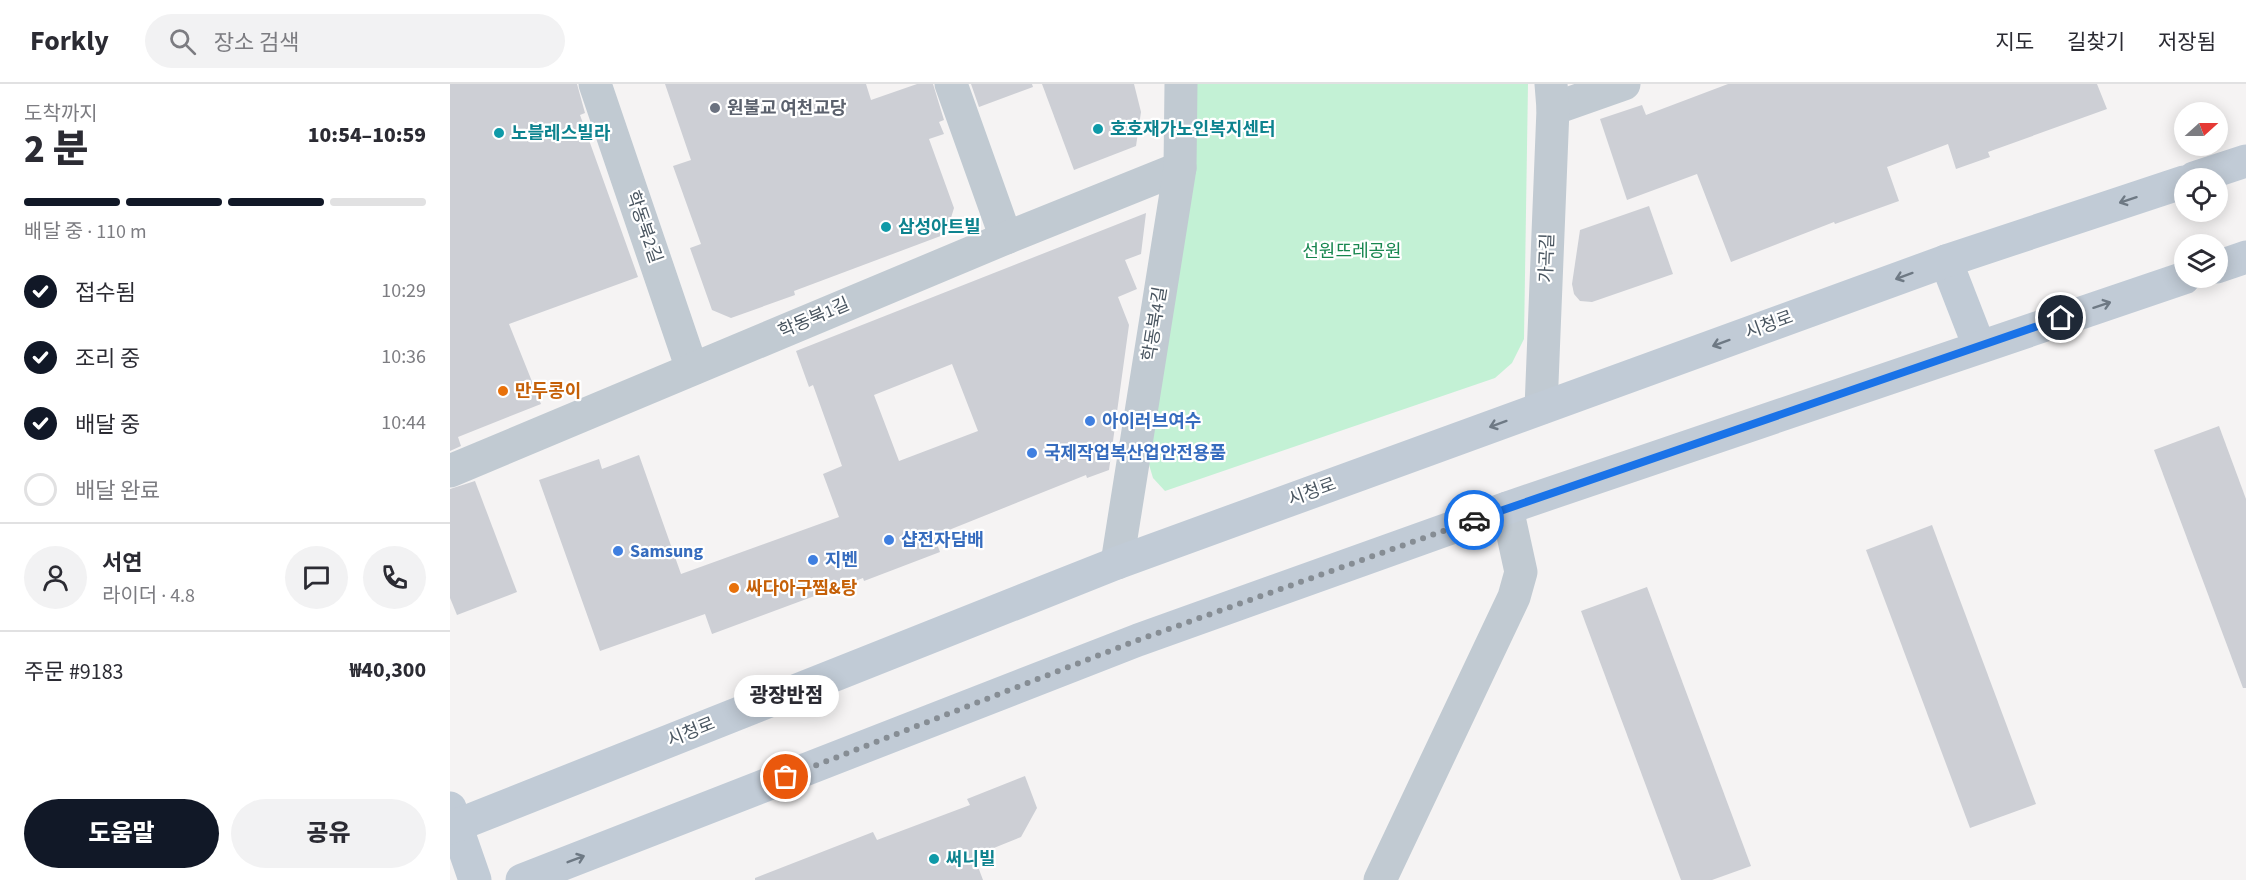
<!DOCTYPE html>
<html lang="ko">
<meta charset="utf-8">
<style>
body{margin:0;font-family:"Source Sans 3","Noto Sans KR",sans-serif;background:#f2f2f3;color:#2b2b33;height:100vh;display:flex;flex-direction:column;font-size:22px;white-space:nowrap}
*{box-sizing:border-box;margin:0}
p{font-size:20px;color:#7c7c81}
.icon{flex:none;width:33px;height:33px;fill:none;stroke:currentColor;stroke-width:2;stroke-linecap:round;stroke-linejoin:round}
.map{position:relative;flex:1;overflow:hidden}
.drawer{display:flex;flex-direction:column;background:#fff;width:450px}
.drawer>*{flex:none}
.needle{width:39px;rotate:69deg}
.fabs{position:absolute;left:1724px;top:18px;display:grid;gap:12px}
.fabs a{display:grid;place-items:center;width:54px;height:54px;border-radius:50%;background:#fff;box-shadow:0 3px 15px #0003;font-size:30px}
.pin{position:absolute;display:grid;place-items:center;width:51px;height:51px;color:#fff;margin:-26px;border:3px solid #fff;border-radius:50%;box-shadow:0 2px 6px #0007}
.courier{position:absolute;display:grid;place-items:center;width:60px;height:60px;margin:-30px;border:4px solid #1a73e8;border-radius:50%;background:#fff;color:#222;box-shadow:0 2px 8px #0007}
.bubble{position:absolute;height:42px;border-radius:21px;background:#fff;box-shadow:0 3px 15px #0003;font-size:20px;font-weight:800;line-height:42px;text-align:center}
.head em{font-style:normal;font-weight:800}
.head div{display:flex;flex-direction:column-reverse}
.head{display:flex;align-items:center;justify-content:space-between;height:102px;padding:0 24px}
h1{font-size:39px;font-weight:800;line-height:45px}
.bar{display:grid;grid-template-columns:repeat(4,1fr);gap:9px 6px;align-content:center;height:72px;padding:0 24px}
.bar i{height:8px;border-radius:4px;background:#e1e1e2}
.bar .on{background:#111827}
.bar p{grid-column:span 4}
.line{display:flex;align-items:center;gap:15px;padding:0 24px;border-top:2px solid #e1e1e2}
.line div{flex:1}
.round{display:grid;place-items:center;flex:none;width:63px;height:63px;border-radius:32px;background:#f2f2f3}
ol{padding:0 24px;list-style:none}
li{display:flex;align-items:center;gap:18px;height:66px}
li p{margin-inline-start:auto}
li .icon{padding:6px;border-radius:50%;background:#111827;color:#fff;stroke-width:4}
li:last-child{color:#7c7c81}
li i{width:33px;height:33px;border:3px solid #e1e1e2;border-radius:50%}
.cta{display:flex;gap:12px;margin-top:auto;padding:12px 24px}
.cta a{flex:1;height:69px;border-radius:36px;background:#111827;color:#fff;font-size:24px;font-weight:800;line-height:69px;text-align:center}
.cta a+a{background:#f2f2f3;color:#2b2b33}
header{display:flex;align-items:center;gap:36px;box-sizing:border-box;height:84px;padding:0 30px;background:#fff;border-bottom:2px solid #e1e1e2}
header strong{font-size:28px}
nav{display:flex;gap:33px;margin-inline-start:auto;font-size:21px}
.search{width:420px;height:54px;background:#f2f2f3;display:flex;align-items:center;gap:15px;box-sizing:border-box;padding:0 21px;border-radius:33px;color:#7c7c81;font-size:22px}
main{display:flex;flex:1;min-height:0}
.map>svg:first-child{display:block}
.green{fill:#c3f1d5}
.building{fill:#cdcfd5;fill-rule:evenodd}
.lines{fill:none;stroke-linecap:round;stroke-linejoin:round}
.street{stroke:#c1cad2;stroke-width:33}
.secondary{stroke:#c1cbd6;stroke-width:33}
.oneway{stroke:#6e7984}
.done{stroke:#868d94;stroke-width:6;stroke-dasharray:0 10.8}
.route{stroke:#1a73e8;stroke-width:8}
.worship-dot{fill:#6b7280;stroke:#fff;stroke-width:2}
.culture-dot{fill:#0f9aa8;stroke:#fff;stroke-width:2}
.food-dot{fill:#e8710a;stroke:#fff;stroke-width:2}
.shop-dot{fill:#3f7fe0;stroke:#fff;stroke-width:2}
.labels{text-anchor:middle;dominant-baseline:central;stroke-width:4.5;stroke-linejoin:round;paint-order:stroke}
.worship-label{font-size:18px;font-weight:bold;fill:#5b616d;stroke:#fff;text-anchor:start}
.culture-label{font-size:18px;font-weight:bold;fill:#0d838f;stroke:#fff;text-anchor:start}
.street-label{font-size:18px;fill:#4a5661;stroke:#fff}
.park-label{font-size:18px;fill:#17864f;stroke:#fff}
.food-label{font-size:18px;font-weight:bold;fill:#c56008;stroke:#fff;text-anchor:start}
.shop-label{font-size:18px;font-weight:bold;fill:#366cbe;stroke:#fff;text-anchor:start}
</style>
<header>
<strong>Forkly</strong>
<div class="search"><svg class="icon" aria-label="search" viewBox="0 0 24 24"><circle cx="10" cy="10" r="6"/><path d="M15 15l6 6"/></svg>장소 검색</div>
<nav><a>지도</a><a>길찾기</a><a>저장됨</a></nav>
</header>
<main>
<section class="drawer">
<div class="head"><div><h1>2 분</h1><p>도착까지</p></div><em>10:54–10:59</em></div>
<div class="bar"><i class="on"></i><i class="on"></i><i class="on"></i><i></i><p>배달 중 · 110 m</p></div>
<ol>
<li><svg class="icon" aria-label="check" viewBox="0 0 24 24"><path d="M5 12l5 5 9-10"/></svg>접수됨<p>10:29</p></li>
<li><svg class="icon" aria-label="check" viewBox="0 0 24 24"><path d="M5 12l5 5 9-10"/></svg>조리 중<p>10:36</p></li>
<li><svg class="icon" aria-label="check" viewBox="0 0 24 24"><path d="M5 12l5 5 9-10"/></svg>배달 중<p>10:44</p></li>
<li><i></i>배달 완료</li>
</ol>
<div class="line" style="height:108px"><a class="round"><svg class="icon" aria-label="person" viewBox="0 0 24 24"><circle cx="12" cy="8" r="4"/><path d="M4 21q1-7 8-7t8 7"/></svg></a><div><b>서연</b><p>라이더 · 4.8</p></div><a class="round"><svg class="icon" aria-label="chat" viewBox="0 0 24 24"><path d="M4 5h16v11H9l-5 4z"/></svg></a><a class="round"><svg class="icon" aria-label="phone" viewBox="0 0 24 24"><path d="M5 4h4l2 5-3 2q2 4 5 5l2-3 5 2v4C11 20 4 13 5 4z"/></svg></a></div>
<div class="line" style="height:78px"><div>주문 #9183</div><b>₩40,300</b></div>
<div class="cta"><a>도움말</a><a>공유</a></div>
</section>
<div class="map">
<svg width="1796" height="796" viewBox="0 0 1796 796">
<rect width="100%" height="100%" fill="#f5f3f3"/>
<polygon class="green" points="746,0 1078,0 1074,255 1062,279 1045,294 715,407 703,394 697,374"/>
<g class="building">
<polygon points="0,0 127,0 135,29 130,31 188,193 59,240 91,320 8,353 11,362 0,367"/>
<polygon points="215,0 416,0 421,16 467,0 483,0 494,36 489,38 494,50 479,55 504,124 496,150 344,207 345,211 281,234 262,226 240,164 251,160 223,82 241,76"/>
<polygon points="521,0 582,0 583,3 529,23"/>
<polygon points="592,0 684,0 691,28 686,62 624,86"/>
<polygon points="1278,0 1647,0 1657,25 1538,68 1540,73 1506,85 1498,60 1437,83 1449,117 1385,140 1384,138 1281,178 1247,90 1177,116 1150,35 1192,21 1196,31"/>
<polygon points="1199,122 1223,190 1142,218 1130,217 1124,210 1122,200 1130,146"/>
<path d="M696,129L691,170L675,176L687,205L668,213L679,241L659,386L637,394L636,391L484,452L490,468L414,497L413,494L262,550L255,530L150,567L89,396L149,375L152,385L189,371L231,490L389,433L373,390L392,382L363,301L359,303L346,267ZM502,280L528,347L449,377L424,311Z"/>
<polygon points="1769,342 1796,415 1796,604 1793,604 1704,366"/>
<polygon points="25,397 67,508 7,531 0,514 0,405"/>
<polygon points="1482,441 1586,720 1520,744 1416,466"/>
<polygon points="1197,503 1301,782 1262,796 1231,796 1131,527"/>
<polygon points="575,692 587,724 571,753 524,772 533,796 305,796 305,794 423,748 427,756 520,721 517,715"/>
</g>
<g class="lines">
<g class="street">
<polyline points="145,0 242,285"/>
<polyline points="501,0 556,154"/>
<polyline points="1103,25 1174,0"/>
<polyline points="1091,324 1103,25 1101,0"/>
<polyline points="0,387 556,154 730,84"/>
<polyline points="667,479 730,84 731,0"/>
<polyline points="930,796 1064,513 1071,488 1057,424"/>
</g>
<g class="secondary">
<polyline points="1744,94 1796,77"/>
<polyline points="1496,177 1529,262"/>
<polyline points="1767,183 1796,173"/>
<polyline points="0,724 25,796"/>
<polyline points="0,744 667,479 1496,177 1734,98"/>
<polyline points="72,796 688,556 1057,424 1734,194"/>
</g>
</g>
<defs><path id="oneway-shaft" d="M-6 0H5M1.5-3L5.5 0L1.5 3" fill="none" stroke-width="1.6" stroke-linecap="round" stroke-linejoin="round" transform="scale(1.5)"/></defs>
<g class="oneway">
<use href="#oneway-shaft" transform="translate(1678 116) rotate(162)"/>
<use href="#oneway-shaft" transform="translate(1454 192) rotate(160)"/>
<use href="#oneway-shaft" transform="translate(1652 221) rotate(-18)"/>
<use href="#oneway-shaft" transform="translate(1271 259) rotate(160)"/>
<use href="#oneway-shaft" transform="translate(1048 340) rotate(160)"/>
<use href="#oneway-shaft" transform="translate(126 775) rotate(-21)"/>
</g>
<g class="lines">
<polyline class="done" points="336,693 688,556 1024,436"/>
<polyline class="route" points="1024,436 1611,234"/>
</g>
<circle class="worship-dot" cx="265" cy="24" r="6"/>
<g class="culture-dot">
<circle cx="648" cy="45" r="6"/>
<circle cx="49" cy="49" r="6"/>
<circle cx="436" cy="143" r="6"/>
<circle cx="484" cy="775" r="6"/>
</g>
<g class="food-dot">
<circle cx="53" cy="307" r="6"/>
<circle cx="284" cy="504" r="6"/>
</g>
<g class="shop-dot">
<circle cx="640" cy="337" r="6"/>
<circle cx="582" cy="369" r="6"/>
<circle cx="439" cy="456" r="6"/>
<circle cx="168" cy="467" r="6"/>
<circle cx="363" cy="476" r="6"/>
</g>
<g class="labels">
<g class="worship-label">
<text x="277" y="24">원불교 여천교당</text>
</g>
<g class="culture-label">
<text x="660" y="45">호호재가노인복지센터</text>
<text x="61" y="49">노블레스빌라</text>
<text x="448" y="143">삼성아트빌</text>
<text x="496" y="775">써니빌</text>
</g>
<g class="street-label">
<text transform="translate(194 143) rotate(71)">학동북2길</text>
<text transform="translate(1097 174) rotate(-88)">가곡길</text>
<text transform="translate(364 234) rotate(-23)">학동북1길</text>
<text transform="translate(705 240) rotate(-81)">학동북4길</text>
<text transform="translate(1319 241) rotate(-20)">시청로</text>
<text transform="translate(862 408) rotate(-20)">시청로</text>
<text transform="translate(241 648) rotate(-22)">시청로</text>
</g>
<g class="park-label">
<text x="902" y="167">선원뜨레공원</text>
</g>
<g class="food-label">
<text x="65" y="307">만두콩이</text>
<text x="296" y="504">싸다아구찜&amp;탕</text>
</g>
<g class="shop-label">
<text x="652" y="337">아이러브여수</text>
<text x="594" y="369">국제작업복산업안전용품</text>
<text x="451" y="456">샵전자담배</text>
<text x="180" y="467">Samsung</text>
<text x="375" y="476">지벤</text>
</g>
</g>
</svg>
<div class="fabs">
<a><svg class="needle" viewBox="-14 -14 28 28"><path d="M0-13l5 13h-10z" fill="#e53935"/><path d="M0 13l5-13h-10z" fill="#7c7c81"/></svg></a>
<a><svg class="icon" aria-label="locate" viewBox="0 0 24 24"><circle cx="12" cy="12" r="6"/><path d="M12 2v4M12 18v4M2 12h4M18 12h4"/></svg></a>
<a><svg class="icon" aria-label="layers" viewBox="0 0 24 24"><path d="M12 4l9 5-9 5-9-5zM3 14l9 5 9-5"/></svg></a>
</div>
<div class="pin" style="left:336px;top:693px;background:#ea580c"><svg class="icon" aria-label="bag" viewBox="0 0 24 24"><path d="M5 8h14l-1 12H6zM9 8a3 3 0 0 1 6 0"/></svg></div>
<div class="pin" style="left:1611px;top:234px;background:#1f2937"><svg class="icon" aria-label="home" viewBox="0 0 24 24"><path d="M3 11l9-7 9 7M6 9v11h12V9"/></svg></div>
<div class="courier" style="left:1024px;top:436px"><svg class="icon" aria-label="car" viewBox="0 0 24 24"><path d="M5 17H2v-5l4-1 3-4h7l3 4 3 1v5h-3M9 17h6M6 11h13"/><circle cx="7" cy="17" r="2"/><circle cx="17" cy="17" r="2"/></svg></div>
<div class="bubble" style="left:284px;top:591px;width:105px">광장반점</div>
</div>
</main>
